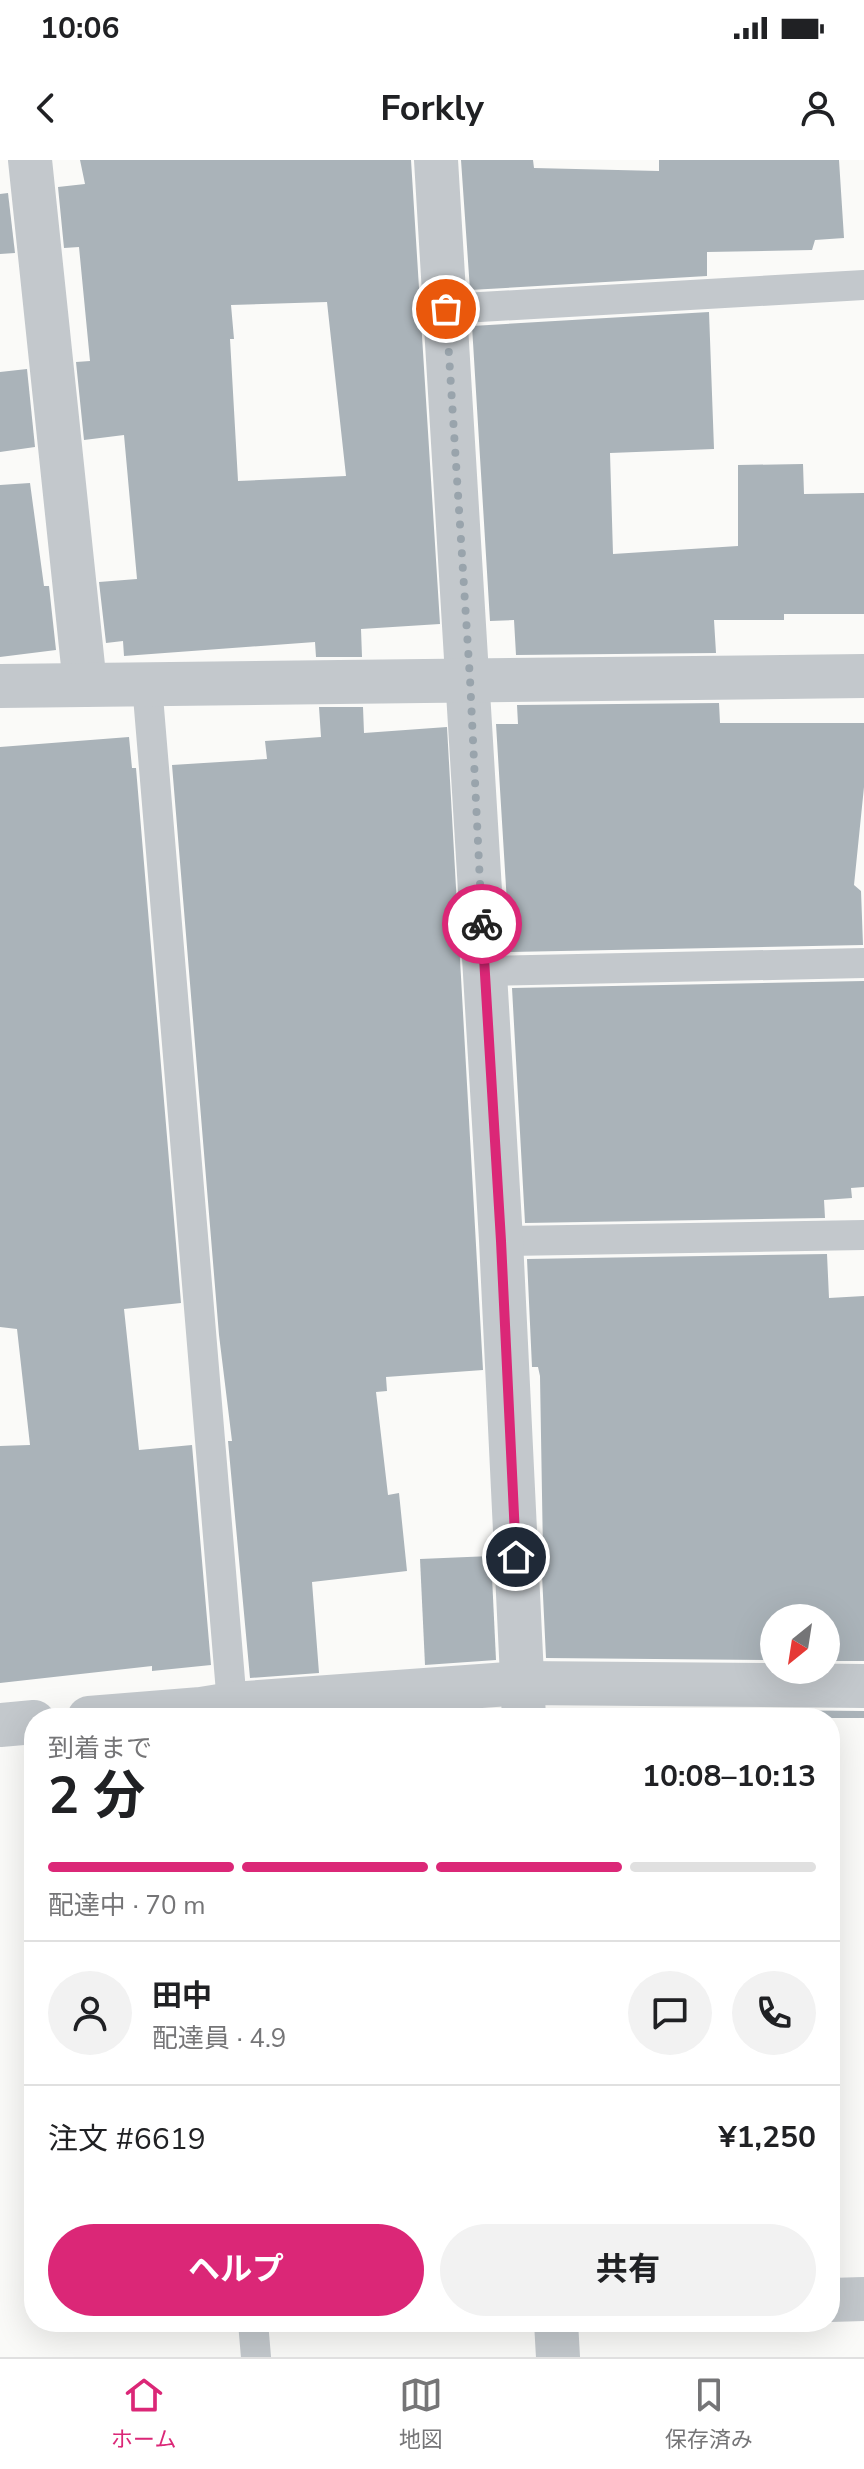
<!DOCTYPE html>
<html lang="ja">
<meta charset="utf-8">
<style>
body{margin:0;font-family:"Nunito Sans","Noto Sans JP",sans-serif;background:#f2f2f2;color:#202124;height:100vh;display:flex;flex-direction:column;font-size:30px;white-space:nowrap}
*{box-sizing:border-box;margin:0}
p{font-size:26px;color:#757577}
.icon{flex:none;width:44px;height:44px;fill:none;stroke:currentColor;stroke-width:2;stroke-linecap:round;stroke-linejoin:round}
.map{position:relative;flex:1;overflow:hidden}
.side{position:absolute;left:24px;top:1548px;width:816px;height:624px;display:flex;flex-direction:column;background:#fff;border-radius:32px;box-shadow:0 8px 32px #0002}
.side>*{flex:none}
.needle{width:52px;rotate:210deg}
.controls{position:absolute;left:760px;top:1444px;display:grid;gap:16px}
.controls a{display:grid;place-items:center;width:80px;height:80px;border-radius:50%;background:#fff;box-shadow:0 8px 32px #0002;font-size:40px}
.pin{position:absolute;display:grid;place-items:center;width:68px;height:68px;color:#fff;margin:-34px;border:4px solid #fff;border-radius:50%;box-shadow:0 2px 8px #0007}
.courier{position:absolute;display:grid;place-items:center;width:80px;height:80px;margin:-40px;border:6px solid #db2777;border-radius:50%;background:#fff;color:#222;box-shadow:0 2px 10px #0007}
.summary em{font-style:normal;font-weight:700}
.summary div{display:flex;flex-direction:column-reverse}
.summary{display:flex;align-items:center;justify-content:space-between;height:136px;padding:0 24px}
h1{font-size:52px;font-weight:700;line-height:60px}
.bar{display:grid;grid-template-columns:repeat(4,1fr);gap:12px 8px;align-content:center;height:96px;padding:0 24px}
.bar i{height:10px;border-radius:6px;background:#e0e0e0}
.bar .on{background:#db2777}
.bar p{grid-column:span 4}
.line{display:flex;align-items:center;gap:20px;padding:0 24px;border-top:2px solid #e0e0e0}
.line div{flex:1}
.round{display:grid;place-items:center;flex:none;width:84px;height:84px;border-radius:42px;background:#f2f2f2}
.action{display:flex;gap:16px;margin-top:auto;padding:16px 24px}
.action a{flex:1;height:92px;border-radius:48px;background:#db2777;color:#fff;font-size:32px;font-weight:700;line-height:92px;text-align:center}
.action a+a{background:#f2f2f2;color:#202124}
.status{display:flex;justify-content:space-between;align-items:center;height:56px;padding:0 40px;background:#fff;direction:ltr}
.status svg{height:22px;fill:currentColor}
header{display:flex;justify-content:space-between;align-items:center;height:104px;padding:0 24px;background:#fff;font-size:36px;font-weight:700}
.dock{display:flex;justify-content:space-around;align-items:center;height:112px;border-top:2px solid #e0e0e0;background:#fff;font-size:22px;color:#757577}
.dock a{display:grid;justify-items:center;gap:4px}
.dock .on{color:#db2777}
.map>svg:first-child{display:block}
.building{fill:#aab3b9;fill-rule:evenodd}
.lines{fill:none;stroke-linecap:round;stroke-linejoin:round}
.lane{stroke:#c3c8cc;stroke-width:30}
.street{stroke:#c3c8cc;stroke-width:44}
.done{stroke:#99a4ac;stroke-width:8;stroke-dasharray:0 14.4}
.route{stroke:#db2777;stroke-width:10}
</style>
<div class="status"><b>10:06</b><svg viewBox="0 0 49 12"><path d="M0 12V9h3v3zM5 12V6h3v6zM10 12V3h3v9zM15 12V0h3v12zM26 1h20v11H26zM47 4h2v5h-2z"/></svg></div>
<header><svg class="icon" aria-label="back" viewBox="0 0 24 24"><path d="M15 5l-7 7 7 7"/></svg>Forkly<svg class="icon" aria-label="person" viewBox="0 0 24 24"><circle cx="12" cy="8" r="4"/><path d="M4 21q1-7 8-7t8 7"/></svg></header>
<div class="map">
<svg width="864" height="2197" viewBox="0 0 864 2197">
<rect width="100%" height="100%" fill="#fafaf8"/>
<g class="building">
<path d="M80,0H411L440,464L361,469L362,497H316L315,482L124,496L123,481L106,483L99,422L137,419L124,275L84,280L76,202L90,201L79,87L64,88L58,27L85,24ZM327,142L346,316L238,321L230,179H234L231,145Z"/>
<polygon points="461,0 533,0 534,8 659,11 659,0 839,0 844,78 815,80 812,90 707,92 707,116 470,130"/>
<polygon points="8,33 15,93 0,94 0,34"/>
<polygon points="709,152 714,289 610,293 613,394 738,386 738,305 803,304 804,334 864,333 864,454 784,454 784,460 714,460 716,493 516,495 514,460 490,461 472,166"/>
<polygon points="27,209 35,287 0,292 0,212"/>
<polygon points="30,323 44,426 49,426 56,490 0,497 0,325"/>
<polygon points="719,543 720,563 864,563 864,627 854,725 861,731 863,785 510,792 496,564 518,564 517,545"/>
<polygon points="319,547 363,547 364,573 447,567 483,1210 386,1217 387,1231 376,1232 388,1335 399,1333 407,1411 312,1422 319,1513 250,1518 228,1281 232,1281 219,1175 172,605 267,599 265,581 321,577"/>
<polygon points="129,577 132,608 136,608 181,1143 124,1149 139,1290 192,1285 211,1505 152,1511 152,1506 0,1523 0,1286 30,1285 17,1169 0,1167 0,587"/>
<polygon points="864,821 864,1027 851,1028 852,1038 824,1040 825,1058 525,1063 512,828"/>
<polygon points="827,1094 829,1138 864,1136 864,1501 826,1501 826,1458 774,1458 774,1500 546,1498 541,1394 543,1393 540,1216 538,1207 532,1207 527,1099"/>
<polygon points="491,1396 496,1500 425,1505 420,1399"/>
<polygon points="549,1548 864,1551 864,1558 549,1558"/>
<polygon points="499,1550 499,1558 427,1558 427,1555"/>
</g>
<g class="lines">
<g class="lane">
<polyline points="446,149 864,125"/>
<polyline points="147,524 232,1544"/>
<polyline points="484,811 864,803"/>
<polyline points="501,1081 864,1075"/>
<polyline points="253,2162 256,2197"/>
</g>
<g class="street">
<polyline points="30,0 85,525"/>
<path d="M436,0C460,360 481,720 501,1080C510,1239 515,1399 524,1558"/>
<polyline points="0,526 864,516"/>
<polyline points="89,1558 201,1549 232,1544 522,1523 864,1526"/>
<polyline points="0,1565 34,1562"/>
<polyline points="830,2140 864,2139"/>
<polyline points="556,2162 558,2197"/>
</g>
</g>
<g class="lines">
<polyline class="done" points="446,149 470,519 482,764"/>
<polyline class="route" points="482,764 501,1081 516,1397"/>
</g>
</svg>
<div class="controls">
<a><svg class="needle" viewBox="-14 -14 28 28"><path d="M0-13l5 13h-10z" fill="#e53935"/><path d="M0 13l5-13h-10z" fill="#757577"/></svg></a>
</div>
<div class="pin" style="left:446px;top:149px;background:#ea580c"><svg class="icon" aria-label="bag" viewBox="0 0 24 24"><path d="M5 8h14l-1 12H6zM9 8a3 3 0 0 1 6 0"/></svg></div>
<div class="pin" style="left:516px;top:1397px;background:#1f2937"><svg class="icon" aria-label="home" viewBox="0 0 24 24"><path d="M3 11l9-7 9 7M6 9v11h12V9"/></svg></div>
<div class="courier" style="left:482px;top:764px"><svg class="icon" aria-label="bike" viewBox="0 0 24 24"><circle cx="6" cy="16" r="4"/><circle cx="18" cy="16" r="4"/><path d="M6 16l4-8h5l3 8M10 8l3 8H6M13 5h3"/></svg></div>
<section class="side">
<div class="summary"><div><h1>2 分</h1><p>到着まで</p></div><em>10:08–10:13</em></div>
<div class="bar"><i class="on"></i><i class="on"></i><i class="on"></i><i></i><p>配達中 · 70 m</p></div>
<div class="line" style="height:144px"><a class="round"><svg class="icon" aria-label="person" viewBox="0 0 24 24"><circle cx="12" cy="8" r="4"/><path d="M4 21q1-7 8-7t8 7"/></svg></a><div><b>田中</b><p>配達員 · 4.9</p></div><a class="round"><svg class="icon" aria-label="chat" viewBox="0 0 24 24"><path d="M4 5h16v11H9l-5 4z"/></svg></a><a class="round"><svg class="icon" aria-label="phone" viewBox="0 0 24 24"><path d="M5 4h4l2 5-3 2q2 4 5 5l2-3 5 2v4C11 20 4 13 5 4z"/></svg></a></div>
<div class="line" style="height:104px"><div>注文 #6619</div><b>¥1,250</b></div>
<div class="action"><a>ヘルプ</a><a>共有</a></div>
</section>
</div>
<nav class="dock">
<a class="on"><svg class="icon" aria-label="home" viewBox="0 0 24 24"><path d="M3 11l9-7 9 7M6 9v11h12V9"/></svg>ホーム</a>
<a><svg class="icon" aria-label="map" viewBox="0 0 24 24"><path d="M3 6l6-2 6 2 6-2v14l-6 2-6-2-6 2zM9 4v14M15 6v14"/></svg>地図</a>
<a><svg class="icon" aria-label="saved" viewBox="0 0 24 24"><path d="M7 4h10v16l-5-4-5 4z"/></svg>保存済み</a>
</nav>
